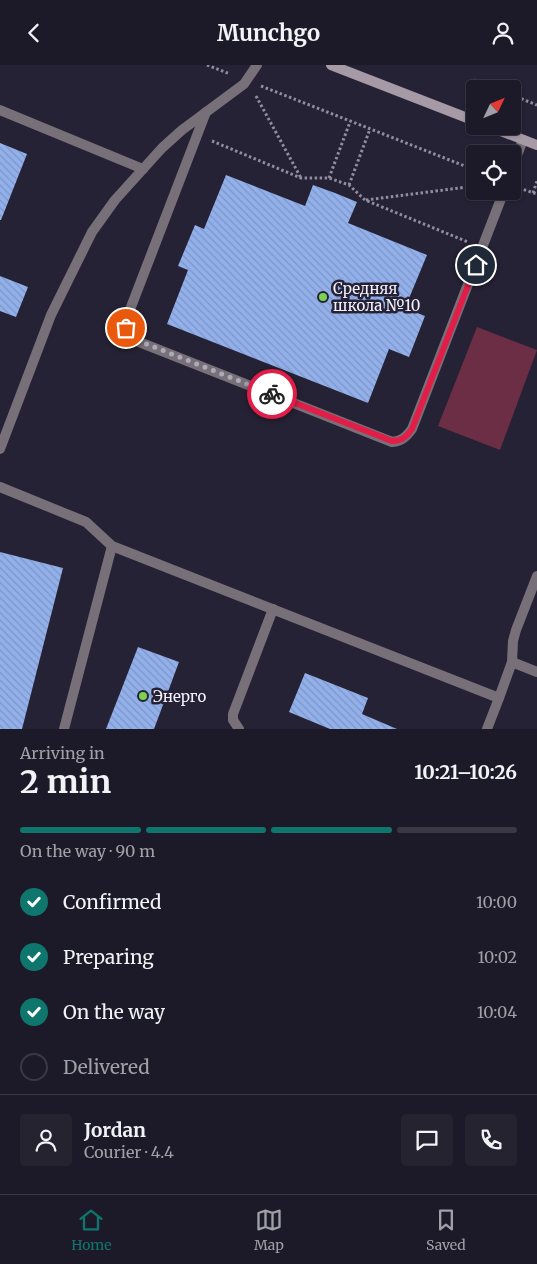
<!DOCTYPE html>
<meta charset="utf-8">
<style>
body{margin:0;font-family:Merriweather,serif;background:#252330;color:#f1f3f6;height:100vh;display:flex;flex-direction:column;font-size:19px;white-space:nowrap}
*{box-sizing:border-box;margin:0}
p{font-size:16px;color:#a0a1a8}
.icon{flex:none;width:28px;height:28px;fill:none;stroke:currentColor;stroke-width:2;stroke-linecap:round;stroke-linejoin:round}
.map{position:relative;height:664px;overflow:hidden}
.sheet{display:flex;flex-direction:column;background:#1c1a28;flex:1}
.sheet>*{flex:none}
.needle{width:32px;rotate:47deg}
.tools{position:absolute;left:466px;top:15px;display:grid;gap:10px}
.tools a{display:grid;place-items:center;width:55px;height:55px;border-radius:5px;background:#1c1a28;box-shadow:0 1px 4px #0004,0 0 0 1px #3a3845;font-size:25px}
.pin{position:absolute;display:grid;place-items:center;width:42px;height:42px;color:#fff;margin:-21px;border:2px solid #fff;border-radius:50%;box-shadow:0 1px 5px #0007}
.courier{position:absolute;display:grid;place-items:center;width:50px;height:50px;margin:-25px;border:4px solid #e11d48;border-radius:50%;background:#fff;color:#222;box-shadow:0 1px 6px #0007}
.summary em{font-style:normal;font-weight:700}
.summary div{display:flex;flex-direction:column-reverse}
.summary{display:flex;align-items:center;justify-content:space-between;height:85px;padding:0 20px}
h1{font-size:32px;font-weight:700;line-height:38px}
.bar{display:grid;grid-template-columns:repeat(4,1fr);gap:8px 5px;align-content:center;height:60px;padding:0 20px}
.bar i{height:6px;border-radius:4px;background:#3a3845}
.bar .current{background:#0f766e}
.bar p{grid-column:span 4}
.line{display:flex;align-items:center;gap:12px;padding:0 20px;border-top:1px solid #3a3845}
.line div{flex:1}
.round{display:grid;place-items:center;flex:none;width:52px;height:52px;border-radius:5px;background:#252330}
ol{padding:0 20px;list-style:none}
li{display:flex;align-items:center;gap:15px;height:55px}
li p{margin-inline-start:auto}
li .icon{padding:5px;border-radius:50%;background:#0f766e;color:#fff;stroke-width:4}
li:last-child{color:#a0a1a8}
li i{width:28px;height:28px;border:2px solid #3a3845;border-radius:50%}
header{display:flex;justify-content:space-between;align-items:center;height:65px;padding:0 20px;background:#1c1a28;font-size:22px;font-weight:700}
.tabs{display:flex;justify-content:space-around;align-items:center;height:70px;border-top:1px solid #3a3845;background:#1c1a28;font-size:14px;color:#a0a1a8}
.tabs a{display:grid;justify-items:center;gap:2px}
.tabs .current{color:#0f766e}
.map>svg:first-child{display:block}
.garden{fill:#6b2e45}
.building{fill:url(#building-back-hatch)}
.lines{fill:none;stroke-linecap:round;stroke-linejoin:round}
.path{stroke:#918d9d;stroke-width:3;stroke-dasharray:2.5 2.5;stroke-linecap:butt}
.lane{stroke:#787078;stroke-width:10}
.street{stroke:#787078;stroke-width:10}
.secondary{stroke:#a79aa7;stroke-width:10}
.done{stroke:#aca9b8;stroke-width:5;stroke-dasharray:0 9}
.route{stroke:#e11d48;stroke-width:6}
.poi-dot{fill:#7cd155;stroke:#262235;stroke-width:2}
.labels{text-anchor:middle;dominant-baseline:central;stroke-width:5;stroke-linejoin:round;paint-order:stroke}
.poi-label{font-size:15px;fill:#f4f1fe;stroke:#262235;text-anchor:start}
</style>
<header><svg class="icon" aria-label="back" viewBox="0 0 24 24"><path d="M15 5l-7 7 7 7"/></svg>Munchgo<svg class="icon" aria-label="person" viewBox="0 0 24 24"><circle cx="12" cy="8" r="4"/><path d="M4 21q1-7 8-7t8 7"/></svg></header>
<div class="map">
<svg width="537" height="664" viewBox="0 0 537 664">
<defs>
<pattern id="building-back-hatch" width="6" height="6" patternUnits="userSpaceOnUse" patternTransform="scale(1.25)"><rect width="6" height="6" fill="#92b0eb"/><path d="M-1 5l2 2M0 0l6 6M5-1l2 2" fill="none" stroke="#8096c3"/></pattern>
</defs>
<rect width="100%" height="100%" fill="#262235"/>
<polygon class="garden" points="477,262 537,285 500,385 438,361"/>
<g class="building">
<polygon points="0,78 27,89 1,155 0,155"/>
<polygon points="226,110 305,141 313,120 335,128 357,137 348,158 427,190 405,243 425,251 409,292 389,284 368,338 167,259 188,205 178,201 195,160 204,164"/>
<polygon points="0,211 28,222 16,252 0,246"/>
<polygon points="0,487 63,503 22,664 0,664"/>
<polygon points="138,582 179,597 154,664 106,664"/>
<polygon points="305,608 368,633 362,649 397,664 330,664 289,647"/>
</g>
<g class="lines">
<g class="path">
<polyline points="207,0 230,9"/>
<polyline points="474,15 496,24"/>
<polyline points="261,21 475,105"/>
<polyline points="512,30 537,40"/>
<polyline points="256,31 301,113"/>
<polyline points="212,76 301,113 329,113 349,120 365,135 468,177"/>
<polyline points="329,113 350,57"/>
<polyline points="349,120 370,64"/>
<polyline points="519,123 537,129"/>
<polyline points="533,128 537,116"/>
<polyline points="366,135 475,121"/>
</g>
<g class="lane">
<polyline points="0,45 143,104"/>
<path d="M206,47L126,255C125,264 128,268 134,275L392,377C402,376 406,372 412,364L504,126"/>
<polyline points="512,103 523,75"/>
<polyline points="0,422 86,457 112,481 499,633 512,597 513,576 516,565 537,511"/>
<polyline points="512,597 537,607"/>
<polyline points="64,664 112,481"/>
<polyline points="239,664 233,655 233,649 273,544"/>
<polyline points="487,664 499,633"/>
</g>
<polyline class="street" points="0,384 51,250 92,167 115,135 162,83 182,65 244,19 257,0"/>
<g class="secondary">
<polyline points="331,0 475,56"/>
<polyline points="488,61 537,80"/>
</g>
</g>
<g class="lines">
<polyline class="done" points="126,263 134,274 272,329"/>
<path class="route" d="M272,329L392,376C402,376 406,372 412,364L476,200"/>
</g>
<g class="poi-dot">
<circle cx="323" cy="232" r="5"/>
<circle cx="143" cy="631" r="5"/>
</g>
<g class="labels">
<g class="poi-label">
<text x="333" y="223">Средняя<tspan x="333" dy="17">школа №10</tspan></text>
<text x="153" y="631">Энерго</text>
</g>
</g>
</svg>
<div class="tools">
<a><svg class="needle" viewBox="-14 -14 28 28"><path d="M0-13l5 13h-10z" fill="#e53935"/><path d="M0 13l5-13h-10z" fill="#a0a1a8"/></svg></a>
<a><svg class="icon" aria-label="locate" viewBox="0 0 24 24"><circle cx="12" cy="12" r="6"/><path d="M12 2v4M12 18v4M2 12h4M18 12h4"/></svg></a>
</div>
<div class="pin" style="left:126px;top:263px;background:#ea580c"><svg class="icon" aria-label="bag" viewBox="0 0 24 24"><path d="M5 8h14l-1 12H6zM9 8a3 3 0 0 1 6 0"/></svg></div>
<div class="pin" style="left:476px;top:200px;background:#1f2937"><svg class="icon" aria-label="home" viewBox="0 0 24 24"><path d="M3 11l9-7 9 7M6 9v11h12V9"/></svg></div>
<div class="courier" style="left:272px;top:329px"><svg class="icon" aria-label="bike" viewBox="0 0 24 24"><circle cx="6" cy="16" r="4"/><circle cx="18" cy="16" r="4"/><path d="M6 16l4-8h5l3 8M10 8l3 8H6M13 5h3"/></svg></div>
</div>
<section class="sheet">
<div class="summary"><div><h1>2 min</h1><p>Arriving in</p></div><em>10:21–10:26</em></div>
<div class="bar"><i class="current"></i><i class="current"></i><i class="current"></i><i></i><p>On the way · 90 m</p></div>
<ol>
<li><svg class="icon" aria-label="check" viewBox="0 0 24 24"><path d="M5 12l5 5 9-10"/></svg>Confirmed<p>10:00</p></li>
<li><svg class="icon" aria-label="check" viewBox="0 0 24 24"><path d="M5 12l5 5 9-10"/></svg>Preparing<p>10:02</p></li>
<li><svg class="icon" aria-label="check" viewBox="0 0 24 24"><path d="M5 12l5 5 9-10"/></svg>On the way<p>10:04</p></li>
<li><i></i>Delivered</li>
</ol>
<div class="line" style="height:90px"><a class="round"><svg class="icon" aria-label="person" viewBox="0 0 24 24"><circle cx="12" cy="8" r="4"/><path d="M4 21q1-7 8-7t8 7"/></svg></a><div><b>Jordan</b><p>Courier · 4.4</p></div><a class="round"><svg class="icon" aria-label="chat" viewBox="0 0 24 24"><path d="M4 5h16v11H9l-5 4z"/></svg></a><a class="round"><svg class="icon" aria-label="phone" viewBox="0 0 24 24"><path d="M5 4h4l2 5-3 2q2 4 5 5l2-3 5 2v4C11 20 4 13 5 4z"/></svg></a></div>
</section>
<nav class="tabs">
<a class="current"><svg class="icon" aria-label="home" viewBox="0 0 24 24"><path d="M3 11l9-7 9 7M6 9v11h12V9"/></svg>Home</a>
<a><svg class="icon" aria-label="map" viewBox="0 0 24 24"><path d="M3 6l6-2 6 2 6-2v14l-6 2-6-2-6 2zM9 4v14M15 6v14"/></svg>Map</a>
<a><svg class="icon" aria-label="saved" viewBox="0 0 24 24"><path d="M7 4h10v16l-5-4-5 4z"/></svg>Saved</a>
</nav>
